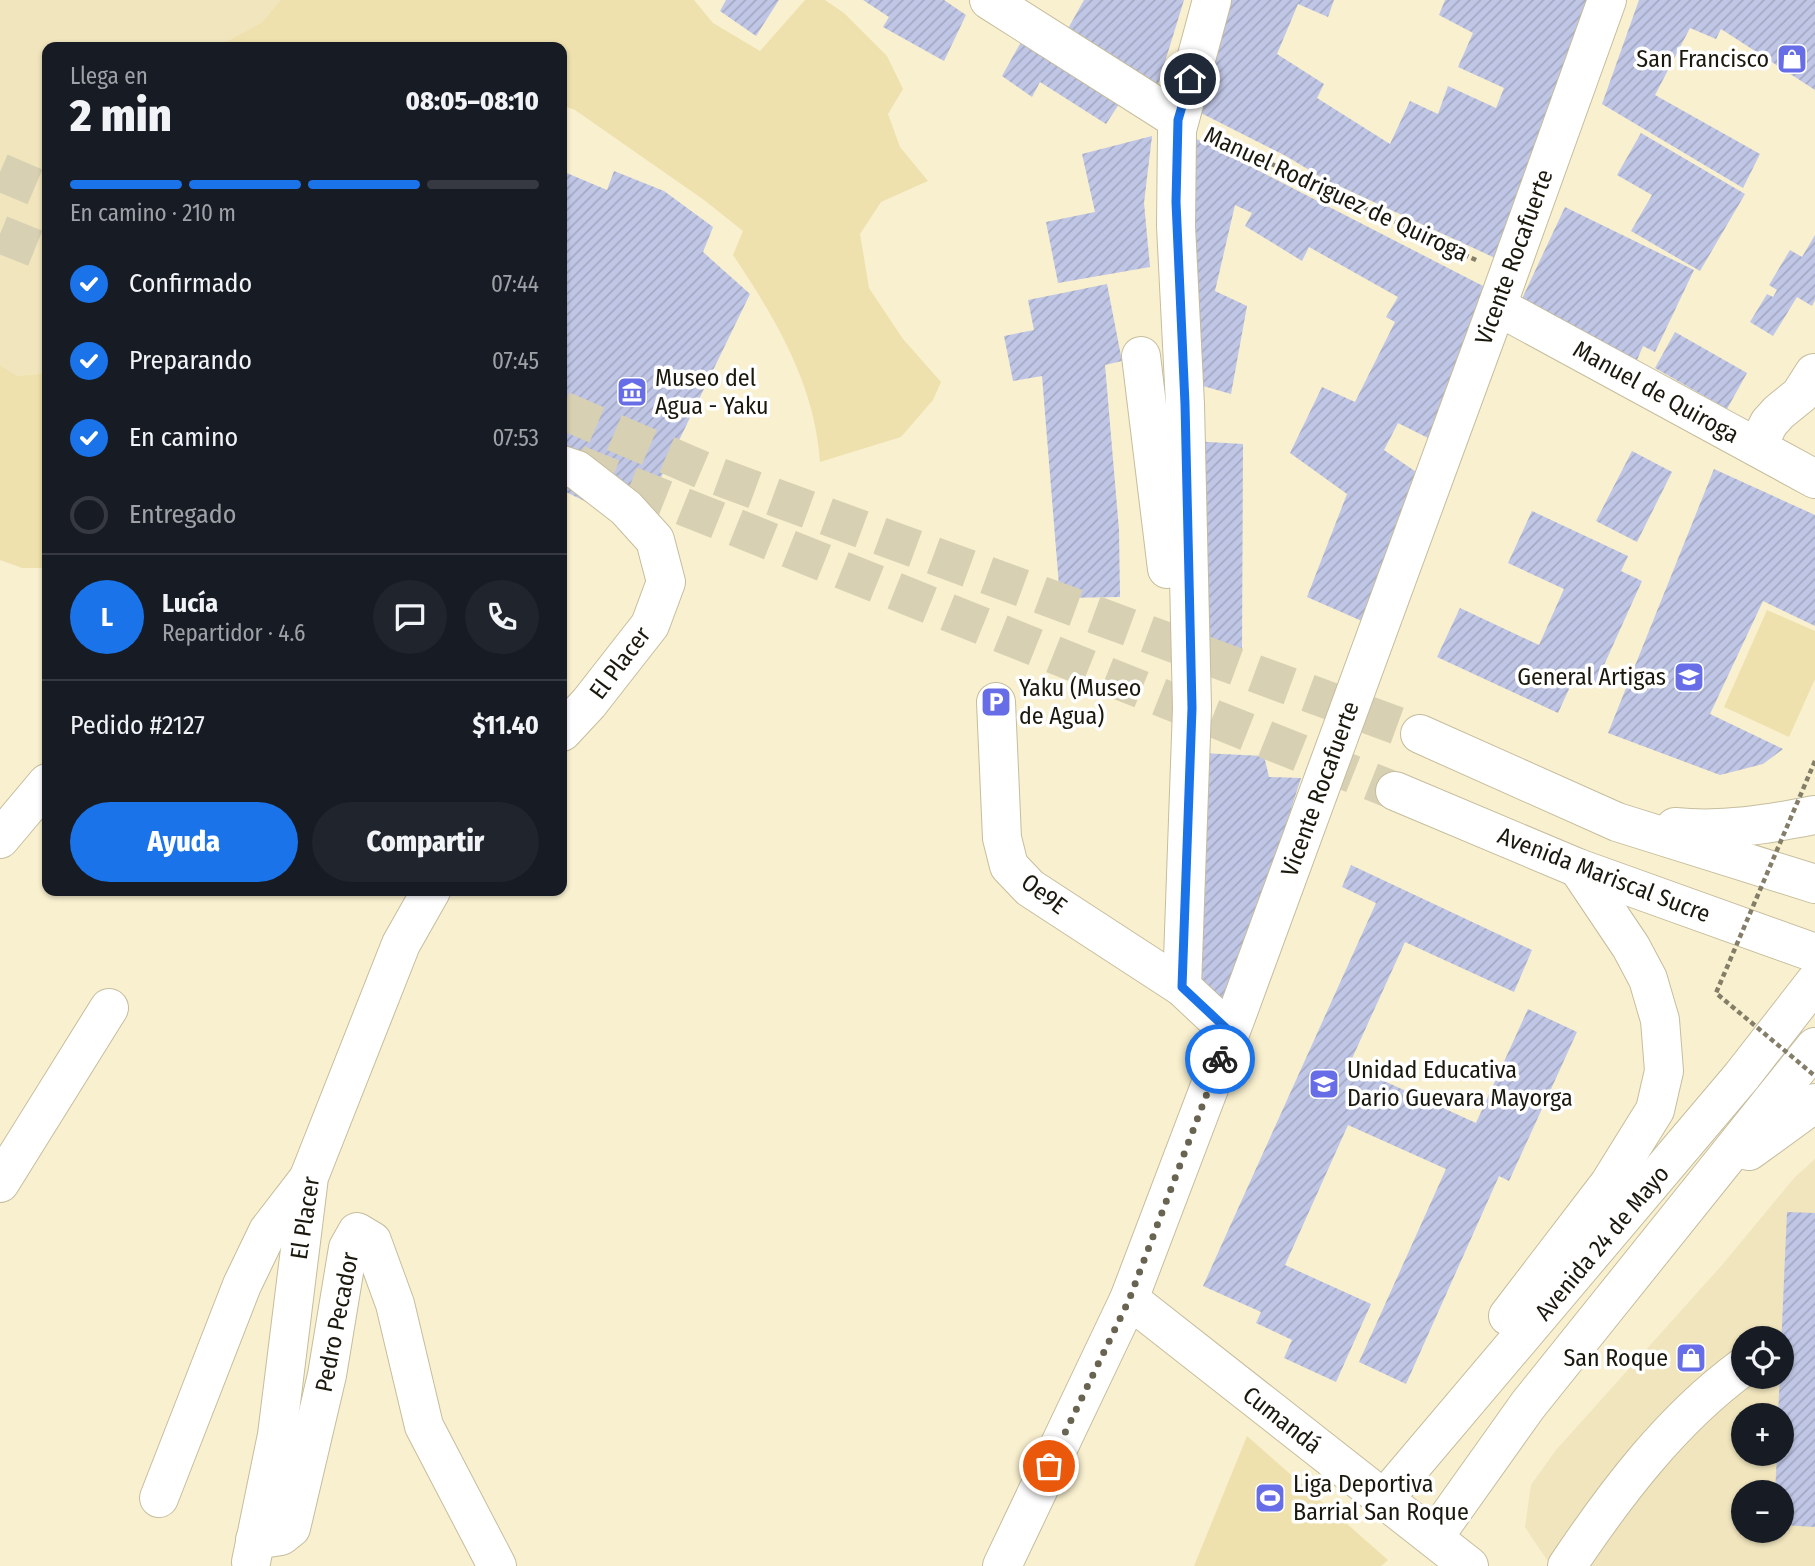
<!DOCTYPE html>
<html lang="es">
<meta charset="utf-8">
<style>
body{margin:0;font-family:"Fira Sans Condensed",sans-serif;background:#20242c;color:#f1f3f6;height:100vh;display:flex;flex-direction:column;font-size:26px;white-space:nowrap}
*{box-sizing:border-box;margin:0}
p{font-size:23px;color:#9ea1a6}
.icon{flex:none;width:38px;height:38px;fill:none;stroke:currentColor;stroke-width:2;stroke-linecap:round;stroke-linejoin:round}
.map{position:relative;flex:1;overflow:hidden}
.panel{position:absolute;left:42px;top:42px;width:525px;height:854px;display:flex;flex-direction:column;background:#171b24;border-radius:14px;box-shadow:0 2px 5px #0004}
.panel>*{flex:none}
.controls{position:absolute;left:1731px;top:1326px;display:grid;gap:14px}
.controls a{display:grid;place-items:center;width:63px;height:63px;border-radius:50%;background:#171b24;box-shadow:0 2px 5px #0004;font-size:35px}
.pin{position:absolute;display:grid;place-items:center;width:60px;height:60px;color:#fff;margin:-30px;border:4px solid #fff;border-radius:50%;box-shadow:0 2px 7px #0007}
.courier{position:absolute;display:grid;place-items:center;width:70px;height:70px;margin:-35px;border:5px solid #1a73e8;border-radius:50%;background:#fff;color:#222;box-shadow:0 2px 9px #0007}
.headline em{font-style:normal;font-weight:800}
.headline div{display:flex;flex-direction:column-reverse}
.headline{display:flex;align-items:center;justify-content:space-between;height:119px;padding:0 28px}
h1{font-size:46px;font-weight:800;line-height:52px}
.bar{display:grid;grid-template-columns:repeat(4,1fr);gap:10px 7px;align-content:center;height:84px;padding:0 28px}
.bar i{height:9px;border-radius:5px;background:#363941}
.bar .active{background:#1a73e8}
.bar p{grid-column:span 4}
.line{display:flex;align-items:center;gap:18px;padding:0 28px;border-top:2px solid #363941}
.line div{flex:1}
.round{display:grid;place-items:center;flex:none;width:74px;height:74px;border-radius:37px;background:#20242c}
ol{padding:0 28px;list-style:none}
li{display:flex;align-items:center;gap:21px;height:77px}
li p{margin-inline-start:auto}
li .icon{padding:7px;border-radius:50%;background:#1a73e8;color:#fff;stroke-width:4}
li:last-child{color:#9ea1a6}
li i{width:38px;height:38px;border:4px solid #363941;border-radius:50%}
.cta{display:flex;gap:14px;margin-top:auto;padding:14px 28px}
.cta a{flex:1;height:80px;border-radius:42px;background:#1a73e8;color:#fff;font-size:28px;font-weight:800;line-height:80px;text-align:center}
.cta a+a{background:#20242c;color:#f1f3f6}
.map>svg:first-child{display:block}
.built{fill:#f0e5bd;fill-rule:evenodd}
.grass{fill:#eee1ae}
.building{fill:url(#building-hatch)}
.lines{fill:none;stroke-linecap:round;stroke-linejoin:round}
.major-tunnel{stroke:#d8d0b2;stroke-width:38;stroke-dasharray:38 19;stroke-linecap:butt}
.minor-casing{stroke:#c5bd9d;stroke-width:40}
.major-casing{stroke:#c5bd9d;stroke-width:40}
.path{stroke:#847e69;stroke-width:4.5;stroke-dasharray:5 3.5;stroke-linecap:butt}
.minor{stroke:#fff;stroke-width:38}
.major{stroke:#fff;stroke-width:38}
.path-bridge{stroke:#847e69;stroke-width:4.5;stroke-dasharray:5 3.5;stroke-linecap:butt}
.done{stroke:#696451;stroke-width:7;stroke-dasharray:0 12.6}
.route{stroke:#1a73e8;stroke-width:9}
.labels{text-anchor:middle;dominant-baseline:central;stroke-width:7;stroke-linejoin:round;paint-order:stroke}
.poi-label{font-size:24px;fill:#1b180d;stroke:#fff;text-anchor:start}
.street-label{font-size:24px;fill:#1b180d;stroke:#fff}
</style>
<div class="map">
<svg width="1815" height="1566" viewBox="0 0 1815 1566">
<defs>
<pattern id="building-hatch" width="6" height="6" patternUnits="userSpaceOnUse" patternTransform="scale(1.75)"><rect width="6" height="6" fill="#c0c6e5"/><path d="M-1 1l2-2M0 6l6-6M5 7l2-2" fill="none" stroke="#a4a9c3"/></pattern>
</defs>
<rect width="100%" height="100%" fill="#f9f0cf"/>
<g class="built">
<polygon points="0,0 281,0 261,23 216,47 47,47 47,373 17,376 0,365"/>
<path d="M1815,1159V1566H1551L1525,1527L1531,1485L1556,1450L1722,1265L1795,1177ZM1743,1339H1782V1377H1743ZM1743,1416H1782V1454H1743ZM1743,1493H1782V1531H1743Z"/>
</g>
<g class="grass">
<path d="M281,0H694L713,23L760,51L805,0H825L844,13L887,56L903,89L888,114L900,147L928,181L881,202L860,234L869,288L903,339L941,382L933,400L901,437L820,462C815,384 775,318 733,255L743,231L704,200L575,110L562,105V47H216L261,23Z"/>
<polygon points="0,365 17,376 47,373 47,563 43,568 22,568 0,560"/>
<polygon points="1767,610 1815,631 1815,679 1789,737 1724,707"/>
<polygon points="1247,1436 1388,1560 1381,1566 1194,1566"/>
</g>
<g class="building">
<polygon points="726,0 779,0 756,36 720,11"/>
<polygon points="863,0 944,0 966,15 944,61 883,27 889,17"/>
<polygon points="1084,0 1184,0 1156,91 1065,34"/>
<polygon points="1226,0 1334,0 1328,17 1298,4 1277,54 1324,84 1317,98 1390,144 1410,101 1438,114 1448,86 1496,108 1504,88 1458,67 1473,33 1439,15 1445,0 1588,0 1495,258 1324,179 1286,156 1195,110"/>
<polygon points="1639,0 1815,0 1815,90 1721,29 1716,39 1690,28 1655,95 1760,154 1743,188 1602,104"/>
<polygon points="1026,33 1123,98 1106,124 1040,82 1032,97 1002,76"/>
<polygon points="1641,133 1745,194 1700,271 1631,231 1652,195 1617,175"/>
<polygon points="1189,135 1485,287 1430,439 1398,423 1384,450 1422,476 1364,622 1307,597 1347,494 1290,453 1322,387 1355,402 1395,322 1386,317 1398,297 1309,247 1302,261 1245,226 1252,213 1235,205 1215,291 1247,306 1231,394 1189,382"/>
<polygon points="1152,136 1144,203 1150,267 1058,283 1046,222 1095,212 1082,154"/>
<polygon points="562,171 607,190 614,171 664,191 713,227 703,252 750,294 637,527 562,490"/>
<polygon points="1565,207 1694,270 1655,352 1643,346 1637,360 1520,303"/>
<polygon points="1815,235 1815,300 1812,306 1797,297 1773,336 1750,322 1767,294 1773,297 1777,290 1769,285 1790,250 1802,257"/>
<polygon points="1107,284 1122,361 1105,365 1119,530 1120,597 1060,598 1042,376 1013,381 1004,336 1034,330 1028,300"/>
<polygon points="1675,332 1747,373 1727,409 1655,368"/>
<polygon points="1191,441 1243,444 1242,652 1199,645"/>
<polygon points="1632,451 1672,472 1637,542 1596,521"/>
<polygon points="1714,469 1815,515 1815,626 1763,601 1710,714 1783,749 1763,764 1720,775 1608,733"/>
<polygon points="1532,511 1628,556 1621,571 1642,581 1595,685 1575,676 1558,713 1437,657 1460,608 1539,645 1564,589 1508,563"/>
<polygon points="1201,753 1264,756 1269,777 1301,778 1253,928 1221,1015 1198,994"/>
<polygon points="1351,865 1532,950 1514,992 1405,942 1349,1065 1476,1123 1528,1009 1577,1032 1509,1181 1499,1176 1406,1384 1359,1362 1446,1169 1348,1125 1285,1265 1371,1304 1336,1382 1284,1358 1292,1340 1256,1323 1261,1312 1203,1286 1376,903 1342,887"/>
<polygon points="1787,1212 1815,1213 1815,1527 1782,1525 1782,1493 1775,1493 1777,1454 1782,1454 1782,1416 1778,1416"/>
</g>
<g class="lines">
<g class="major-tunnel">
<polyline points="0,172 47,192"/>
<polyline points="0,234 47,253"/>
<polyline points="562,410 714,475 1420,734"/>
<polyline points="577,464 1395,791"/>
</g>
<g class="minor-casing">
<g id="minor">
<polyline points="989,0 1178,120"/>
<polyline points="1497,306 1815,479"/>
<polyline points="1141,356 1167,569"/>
<polyline points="1757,447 1769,423 1779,412 1800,395 1814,373"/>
<polyline points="562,465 577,470 626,508 655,540 666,582 650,625 589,703 562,732"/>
<polyline points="996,702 1002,838 1009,866 1030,888 1182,987 1230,1032"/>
<polyline points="0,839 47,783"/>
<polyline points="1182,987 1192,708 1185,404 1176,226 1177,130 1212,0"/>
<polyline points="0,1183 109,1008"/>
<polyline points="1129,1299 1469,1566"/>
<polyline points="159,1498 242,1285 268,1231 308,1179"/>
<polyline points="255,1540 281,1536 291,1528 327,1375 348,1248 357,1232 372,1241 395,1304 424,1426 497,1566"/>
<polyline points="251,1562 277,1435 309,1177 401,944 431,891"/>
<polyline points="1002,1566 1129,1299 1235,1020 1497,306 1607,0"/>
<path d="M1567,1566C1616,1493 1671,1420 1743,1367"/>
</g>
</g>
<g class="major-casing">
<g id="major">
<polyline points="1420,734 1617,822 1815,884"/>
<polyline points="1395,791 1578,868 1815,953"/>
<path d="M1675,827C1722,832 1769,824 1815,815"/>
<polyline points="1749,1151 1815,1103"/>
<polyline points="1508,1316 1609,1184 1655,1110 1664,1071 1660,1020 1648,979 1631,947 1578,868"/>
<polyline points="1384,1499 1741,1077 1815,982"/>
<polyline points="1434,1537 1528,1405 1815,1047"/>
</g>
</g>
<polyline class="path" points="1210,135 1478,261"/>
<use href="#minor" class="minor"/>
<use href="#major" class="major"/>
<polyline class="path-bridge" points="1815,761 1716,993 1815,1076"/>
</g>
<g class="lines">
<polyline class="done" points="1049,1466 1129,1300 1220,1059"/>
<polyline class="route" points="1190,79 1178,120 1176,202 1185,404 1192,708 1182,987 1230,1032 1220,1059"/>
</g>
<defs>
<g id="shop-square" transform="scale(1.575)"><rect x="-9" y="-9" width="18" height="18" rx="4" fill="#666de6" stroke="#fff"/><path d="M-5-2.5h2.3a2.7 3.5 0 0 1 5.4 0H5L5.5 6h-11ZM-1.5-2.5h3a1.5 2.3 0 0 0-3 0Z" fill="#fff"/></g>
<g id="museum-square" transform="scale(1.575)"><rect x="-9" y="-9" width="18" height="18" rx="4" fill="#666de6" stroke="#fff"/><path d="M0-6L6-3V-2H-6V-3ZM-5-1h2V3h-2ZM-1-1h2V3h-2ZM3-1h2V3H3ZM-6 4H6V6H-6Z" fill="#fff"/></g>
<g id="school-square" transform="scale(1.575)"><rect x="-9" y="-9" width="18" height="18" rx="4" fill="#666de6" stroke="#fff"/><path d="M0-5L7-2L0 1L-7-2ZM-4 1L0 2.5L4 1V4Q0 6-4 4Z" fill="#fff"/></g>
<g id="parking-square" transform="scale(1.575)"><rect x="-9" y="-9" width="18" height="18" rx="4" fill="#666de6" stroke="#fff"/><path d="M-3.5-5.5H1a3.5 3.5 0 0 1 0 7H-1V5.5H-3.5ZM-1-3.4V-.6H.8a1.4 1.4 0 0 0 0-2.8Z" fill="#fff"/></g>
<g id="stadium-square" transform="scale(1.575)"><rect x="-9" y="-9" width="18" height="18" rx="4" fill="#666de6" stroke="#fff"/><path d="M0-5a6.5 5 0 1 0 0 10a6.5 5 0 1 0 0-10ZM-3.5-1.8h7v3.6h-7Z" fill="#fff"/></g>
</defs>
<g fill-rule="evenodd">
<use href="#shop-square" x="1792" y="59"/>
<use href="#museum-square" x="632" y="392"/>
<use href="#school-square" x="1689" y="677"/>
<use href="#parking-square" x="996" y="702"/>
<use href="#school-square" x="1324" y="1084"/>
<use href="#shop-square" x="1691" y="1358"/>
<use href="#stadium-square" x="1270" y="1498"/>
</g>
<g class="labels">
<g class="poi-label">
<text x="1769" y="59" text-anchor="end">San Francisco</text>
<text x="655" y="378">Museo del<tspan x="655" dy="28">Agua - Yaku</tspan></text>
<text x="1666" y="677" text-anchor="end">General Artigas</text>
<text x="1019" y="688">Yaku (Museo<tspan x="1019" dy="28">de Agua)</tspan></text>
<text x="1347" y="1070">Unidad Educativa<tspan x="1347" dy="28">Dario Guevara Mayorga</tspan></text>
<text x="1668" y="1358" text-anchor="end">San Roque</text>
<text x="1293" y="1484">Liga Deportiva<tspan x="1293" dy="28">Barrial San Roque</tspan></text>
</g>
<g class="street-label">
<text transform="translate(1336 194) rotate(25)">Manuel Rodriguez de Quiroga</text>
<text transform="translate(1514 257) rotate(-70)">Vicente Rocafuerte</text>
<text transform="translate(1656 392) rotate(29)">Manuel de Quiroga</text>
<text transform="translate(620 663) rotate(-53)">El Placer</text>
<text transform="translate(1320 789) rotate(-70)">Vicente Rocafuerte</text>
<text transform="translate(1604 875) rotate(21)">Avenida Mariscal Sucre</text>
<text transform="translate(1044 894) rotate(37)">Oe9E</text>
<text transform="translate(305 1218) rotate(-81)">El Placer</text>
<text transform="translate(1602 1243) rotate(-50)">Avenida 24 de Mayo</text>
<text transform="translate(337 1322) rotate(-79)">Pedro Pecador</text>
<text transform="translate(1282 1420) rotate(38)">Cumandá</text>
</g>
</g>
</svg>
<div class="controls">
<a><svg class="icon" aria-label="locate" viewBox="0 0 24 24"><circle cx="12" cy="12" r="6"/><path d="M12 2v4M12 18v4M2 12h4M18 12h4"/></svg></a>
<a>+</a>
<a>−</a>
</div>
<div class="pin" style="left:1049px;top:1466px;background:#ea580c"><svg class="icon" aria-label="bag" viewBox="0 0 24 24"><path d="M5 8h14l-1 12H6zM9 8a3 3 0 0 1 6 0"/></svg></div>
<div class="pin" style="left:1190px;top:79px;background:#1f2937"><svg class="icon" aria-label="home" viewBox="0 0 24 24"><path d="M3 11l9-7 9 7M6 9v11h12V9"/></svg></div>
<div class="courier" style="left:1220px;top:1059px"><svg class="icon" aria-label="bike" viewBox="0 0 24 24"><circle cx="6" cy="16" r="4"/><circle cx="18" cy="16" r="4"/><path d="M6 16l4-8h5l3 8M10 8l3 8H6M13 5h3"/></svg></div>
<section class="panel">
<div class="headline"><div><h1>2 min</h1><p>Llega en</p></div><em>08:05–08:10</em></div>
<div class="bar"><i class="active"></i><i class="active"></i><i class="active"></i><i></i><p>En camino · 210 m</p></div>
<ol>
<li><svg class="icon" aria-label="check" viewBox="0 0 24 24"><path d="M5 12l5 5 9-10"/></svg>Confirmado<p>07:44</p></li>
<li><svg class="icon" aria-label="check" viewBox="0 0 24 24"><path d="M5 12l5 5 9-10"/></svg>Preparando<p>07:45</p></li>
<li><svg class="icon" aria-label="check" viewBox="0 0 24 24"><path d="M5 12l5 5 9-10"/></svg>En camino<p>07:53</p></li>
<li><i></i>Entregado</li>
</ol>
<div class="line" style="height:126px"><b class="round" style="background:#1a73e8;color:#fff">L</b><div><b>Lucía</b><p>Repartidor · 4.6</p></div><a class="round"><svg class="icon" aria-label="chat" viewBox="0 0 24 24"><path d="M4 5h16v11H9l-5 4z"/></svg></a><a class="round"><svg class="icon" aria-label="phone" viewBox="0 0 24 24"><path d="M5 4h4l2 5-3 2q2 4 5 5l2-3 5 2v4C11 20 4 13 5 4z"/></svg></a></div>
<div class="line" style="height:91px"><div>Pedido #2127</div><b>$11.40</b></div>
<div class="cta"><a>Ayuda</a><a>Compartir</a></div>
</section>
</div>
